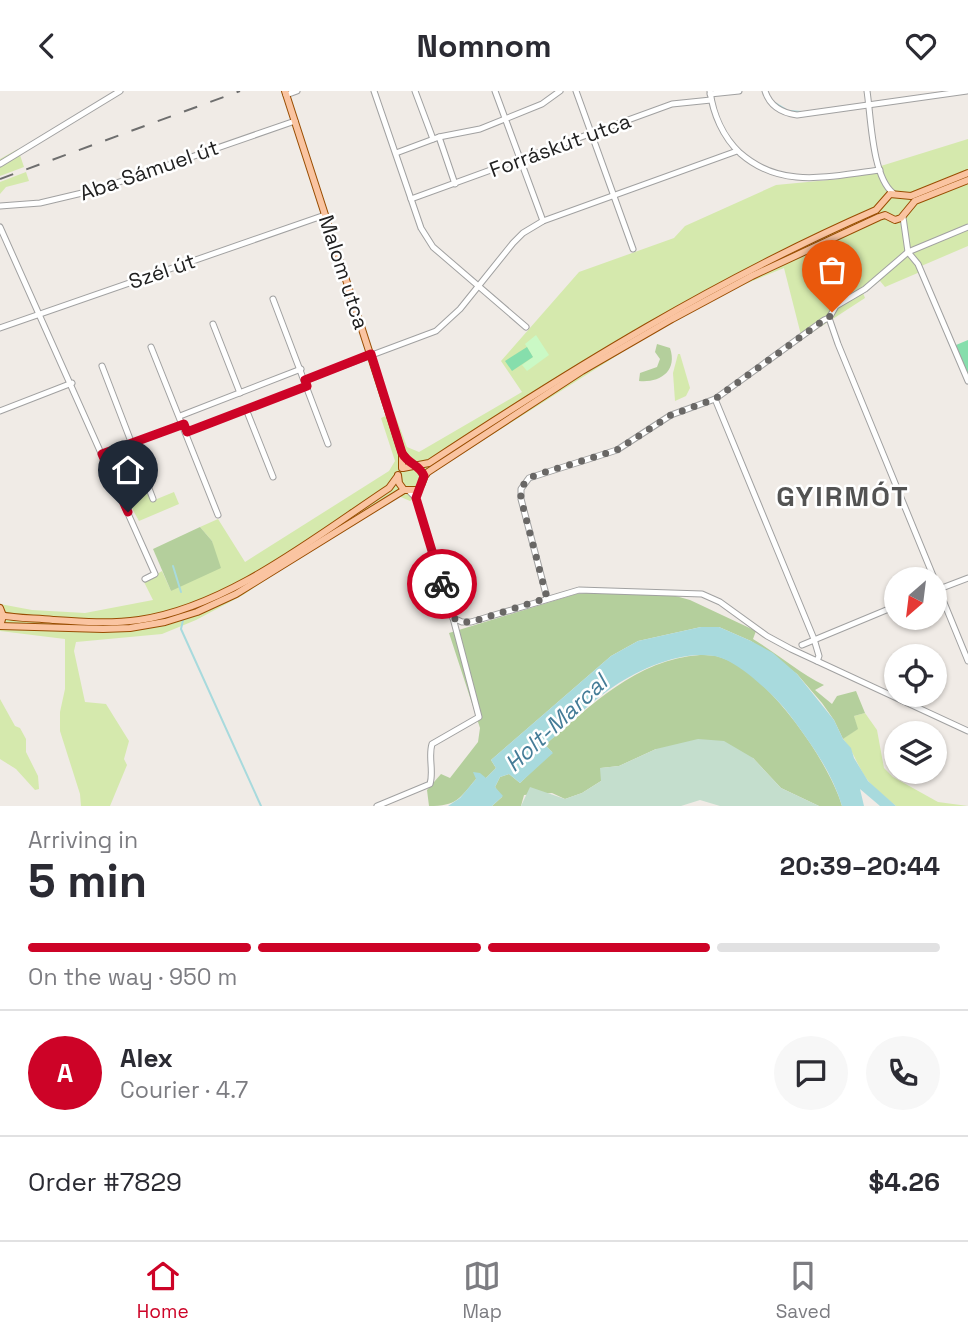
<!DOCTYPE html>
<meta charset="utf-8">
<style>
body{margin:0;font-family:"Space Grotesk",sans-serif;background:#f7f7f7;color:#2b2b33;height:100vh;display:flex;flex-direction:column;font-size:26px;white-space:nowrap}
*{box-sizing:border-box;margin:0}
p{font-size:23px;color:#7c7c81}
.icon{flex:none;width:38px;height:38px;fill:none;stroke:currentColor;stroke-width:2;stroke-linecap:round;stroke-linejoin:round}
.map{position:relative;height:715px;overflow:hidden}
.drawer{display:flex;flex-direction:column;background:#fff;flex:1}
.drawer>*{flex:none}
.needle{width:46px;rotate:208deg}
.controls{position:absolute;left:884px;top:476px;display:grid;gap:14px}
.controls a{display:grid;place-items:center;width:63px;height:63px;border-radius:50%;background:#fff;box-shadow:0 2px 5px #0004;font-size:35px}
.pin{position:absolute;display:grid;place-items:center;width:60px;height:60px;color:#fff;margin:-72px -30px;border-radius:50% 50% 50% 0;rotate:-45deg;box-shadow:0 0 7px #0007}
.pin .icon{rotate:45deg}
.courier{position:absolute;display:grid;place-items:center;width:70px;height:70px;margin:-35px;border:5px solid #cd0327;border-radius:50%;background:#fff;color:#222;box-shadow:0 2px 9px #0007}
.overview em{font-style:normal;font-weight:700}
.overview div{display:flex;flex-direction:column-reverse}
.overview{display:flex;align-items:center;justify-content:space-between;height:119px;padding:0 28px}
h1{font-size:46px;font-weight:700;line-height:52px}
.bar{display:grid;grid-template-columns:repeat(4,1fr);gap:10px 7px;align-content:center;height:84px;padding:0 28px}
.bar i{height:9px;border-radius:5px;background:#e1e1e2}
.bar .current{background:#cd0327}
.bar p{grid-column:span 4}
.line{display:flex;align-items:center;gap:18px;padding:0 28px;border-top:2px solid #e1e1e2}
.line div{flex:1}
.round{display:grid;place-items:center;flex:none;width:74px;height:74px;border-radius:37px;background:#f7f7f7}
header{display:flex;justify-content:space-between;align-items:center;height:91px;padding:0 28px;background:#fff;font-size:32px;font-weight:700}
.dock{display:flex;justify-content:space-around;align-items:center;height:98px;border-top:2px solid #e1e1e2;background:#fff;font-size:19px;color:#7c7c81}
.dock a{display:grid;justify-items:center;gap:4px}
.dock .current{color:#cd0327}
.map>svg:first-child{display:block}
.grass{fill:#d5e9ad}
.forest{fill:#b4cf9c}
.wetland{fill:#c4decd}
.park{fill:#caf9c5}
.pitch{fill:#86deac}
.water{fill:#a8dadd}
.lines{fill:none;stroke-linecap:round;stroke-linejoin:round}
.stream{stroke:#a8dadd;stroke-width:2}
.minor-casing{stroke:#a1a1a1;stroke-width:7}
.major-casing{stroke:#994d02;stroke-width:8}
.minor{stroke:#fff;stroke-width:5}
.major{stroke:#fac4a1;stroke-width:6}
.rail{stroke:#6e6e6e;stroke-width:2;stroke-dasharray:14 14;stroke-linecap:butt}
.done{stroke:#696765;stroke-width:7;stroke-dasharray:0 12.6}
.route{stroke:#cd0327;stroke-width:9}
.labels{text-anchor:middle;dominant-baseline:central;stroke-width:5;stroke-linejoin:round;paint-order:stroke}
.street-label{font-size:21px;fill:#202020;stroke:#fff}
.water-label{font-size:23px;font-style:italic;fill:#447c97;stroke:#fff}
.district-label{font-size:28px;font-weight:bold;letter-spacing:2px;fill:#535353;stroke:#fff}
</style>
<header><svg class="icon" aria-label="back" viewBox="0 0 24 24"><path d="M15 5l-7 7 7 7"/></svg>Nomnom<svg class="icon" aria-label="heart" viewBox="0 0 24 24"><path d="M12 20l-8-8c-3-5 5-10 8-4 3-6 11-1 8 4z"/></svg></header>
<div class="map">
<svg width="968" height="715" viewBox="0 0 968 715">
<rect width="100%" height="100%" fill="#f0ebe6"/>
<g class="grass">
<polygon points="968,48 968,155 919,176 920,181 885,196 880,190 863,202 865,207 802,248 784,177 733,198 673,229 425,386 423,402 410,410 394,403 243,504 196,529 162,543 76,551 74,560 85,611 106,613 129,650 124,668 127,674 110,715 81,715 80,703 60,640 60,621 65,598 65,548 0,540 0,513 32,519 85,522 153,509 144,491 162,480 171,500 214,462 212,450 200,436 218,428 245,471 389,380 395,370 381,327 394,321 407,356 419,361 522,301 501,270 579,181 674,147 685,135 776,94 839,88"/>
<polygon points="18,58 24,76 0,85 0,68"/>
<polygon points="26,81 29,90 6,96 0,103 0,91"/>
<polygon points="678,263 680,263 690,297 686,305 675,310 673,282"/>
<polygon points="128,355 152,410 174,401 179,413 139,430 113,383 106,364"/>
<polygon points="0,608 15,635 20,637 26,648 26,661 38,685 39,698 35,699 16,678 0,668"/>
<path d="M865,622L877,639L884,677L893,686L938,711L968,715H896C886,706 874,698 866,687C857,674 853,659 843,648L857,638L854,625Z"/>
</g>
<g class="forest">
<path d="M657,253L670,257C678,281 659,292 639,290L640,282L657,276L660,268L655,261Z"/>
<polygon points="200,436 212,450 221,477 171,500 153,458"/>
<path d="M606,500L672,504L690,509L756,540L753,548C778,563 798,581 824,594L815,599L832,613L837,605L856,600L865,622L854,625L858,638L843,648L834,629L822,612L797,583L751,550L719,536H701L638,550L611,565L491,669L496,677L486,687L476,688C459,708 457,715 429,715L427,699L441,683L450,687L478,651L480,637L449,542L576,503Z"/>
<path d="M700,564C705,564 711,564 716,565C764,576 829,670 842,715H819L781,697L753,667L656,658L619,675L601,677V690L582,702L565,708L552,702L524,704L521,715H492L502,706L495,696L500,686L509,683L520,692L552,661L545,654C590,615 637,568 700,564Z"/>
</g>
<polygon class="wetland" points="698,648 724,650 753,667 781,697 819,715 720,715 700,709 681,715 521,715 530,696 565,708 582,702 601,690 600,677 619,675 656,658"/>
<polygon class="park" points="536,244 549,264 527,280 522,274 533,266 525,253"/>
<g class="pitch">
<polygon points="968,249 968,286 956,254"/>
<polygon points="527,256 533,266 512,280 505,270"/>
</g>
<path class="water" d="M701,536H719L751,550L773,562L797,583L834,629L843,648L851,657L854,667L868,690L896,715H880L860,698L864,715H842C832,681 810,651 789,623C774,604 738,569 714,565C680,559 637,579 610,598C587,614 566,636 545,654L553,662L520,692L509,683L500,686L495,696L503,705L492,715H448L460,707L476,688L473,681L480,682L486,687L496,677L491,669L611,565L638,550Z"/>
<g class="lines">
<g class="stream">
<polyline points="775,12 785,18"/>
<polyline points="790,20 802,21"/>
<polyline points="173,475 181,501"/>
<polyline points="183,529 181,538 261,715"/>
</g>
<g class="minor-casing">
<g id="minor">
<polyline points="374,0 421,137 433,156 526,236"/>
<polyline points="415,0 433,48"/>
<polyline points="495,0 543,130"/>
<polyline points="576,0 633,158"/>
<path d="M710,0C713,23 723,46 740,62C782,99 829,85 880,79"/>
<path d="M765,0C770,16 782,22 797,24L967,0"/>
<path d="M867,0C871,26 872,85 893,102"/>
<polyline points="710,3 739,0"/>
<polyline points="286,4 297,0"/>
<polyline points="439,46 455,93"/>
<polyline points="396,62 439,46 480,38 542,13 560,0"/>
<polyline points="0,73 120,0"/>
<polyline points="411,108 672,13 711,9"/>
<polyline points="0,115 40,112 99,98 295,30"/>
<polyline points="903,126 908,161 918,173 968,290"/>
<polyline points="0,136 155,483 145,488"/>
<polyline points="273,208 328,353"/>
<polyline points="829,227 838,253 968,570"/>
<polyline points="213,233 240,302"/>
<polyline points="0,237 325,124"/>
<polyline points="151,256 218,424"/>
<polyline points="102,275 153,408"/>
<polyline points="305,289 436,240 460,218 513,152 523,142 543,130 737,60"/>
<polyline points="715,308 814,548 819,565 817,570"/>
<polyline points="246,318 273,386"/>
<polyline points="0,320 72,292"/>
<polyline points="180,325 301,278"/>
<polyline points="187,341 307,295"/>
<polyline points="102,363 183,333"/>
<polyline points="934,500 968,487"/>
<polyline points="547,507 521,408 521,398 529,387 617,359 671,324 715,308 824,229 829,227 836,215 865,198 908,161 968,136"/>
<polyline points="453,527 462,531 471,531 579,499 702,503 720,511 767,545 791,558 968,640"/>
<polyline points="802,554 896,515"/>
<path d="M377,715L430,693C434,680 428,666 432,653L479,626L453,527L416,407L409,400"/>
</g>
</g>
<g class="major-casing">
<g id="major">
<polyline points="285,0 402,362 411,374"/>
<polyline points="402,362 402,377"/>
<path d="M403,377L429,372C573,277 718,188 876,119L890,103L911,105L968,82"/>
<path d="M398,384L399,392L404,399H417C424,394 422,386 428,381L582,280L672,228L752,185L879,126L885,124L895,129L901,127L915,110L968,89"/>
<polyline points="0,517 3,525 0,535"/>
<path d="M0,524C17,528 36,527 53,529C82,531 110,533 139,529C228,516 315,446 389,397L397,386"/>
<polyline points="0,535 103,538 130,537 165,531 197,521 236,503 404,399"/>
</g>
</g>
<use href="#minor" class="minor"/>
<use href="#major" class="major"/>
<polyline class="rail" points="0,88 240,0"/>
</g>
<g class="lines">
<path class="done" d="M442,493L453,527L462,531H471L547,507L521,408C520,395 525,389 536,384L617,359L671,324L715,308L824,229L829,227L832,221"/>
<path class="route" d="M128,421L102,363L184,333L187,341L307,295L305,289L371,263L402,362C409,374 419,373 424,385L416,407L442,493"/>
</g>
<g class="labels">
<g class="street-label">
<text transform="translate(560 54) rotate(-20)">Forráskút utca</text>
<text transform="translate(149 79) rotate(-19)">Aba Sámuel út</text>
<text transform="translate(162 180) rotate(-19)">Szél út</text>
<text transform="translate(344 181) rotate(72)">Malom utca</text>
</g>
<g class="water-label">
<text transform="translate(556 632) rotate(-43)">Holt-Marcal</text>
</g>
<g class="district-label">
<text x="843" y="405">GYIRMÓT</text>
</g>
</g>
</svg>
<div class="controls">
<a><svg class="needle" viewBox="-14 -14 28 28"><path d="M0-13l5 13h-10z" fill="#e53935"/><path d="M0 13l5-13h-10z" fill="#7c7c81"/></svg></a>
<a><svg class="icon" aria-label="locate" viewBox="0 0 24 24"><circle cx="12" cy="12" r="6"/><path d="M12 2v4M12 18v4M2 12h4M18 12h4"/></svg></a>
<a><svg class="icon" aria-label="layers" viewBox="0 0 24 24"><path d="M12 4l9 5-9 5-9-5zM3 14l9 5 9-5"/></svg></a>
</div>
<div class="pin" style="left:832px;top:221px;background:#ea580c"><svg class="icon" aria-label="bag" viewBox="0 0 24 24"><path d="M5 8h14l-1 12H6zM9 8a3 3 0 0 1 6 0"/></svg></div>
<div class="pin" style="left:128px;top:421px;background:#1f2937"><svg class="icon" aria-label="home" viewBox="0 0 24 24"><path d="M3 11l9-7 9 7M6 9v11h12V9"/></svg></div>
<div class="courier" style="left:442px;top:493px"><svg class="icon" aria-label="bike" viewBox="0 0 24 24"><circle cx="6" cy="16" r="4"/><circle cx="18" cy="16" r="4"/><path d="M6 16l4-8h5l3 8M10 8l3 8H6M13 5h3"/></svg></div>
</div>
<section class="drawer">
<div class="overview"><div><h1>5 min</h1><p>Arriving in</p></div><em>20:39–20:44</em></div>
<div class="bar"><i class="current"></i><i class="current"></i><i class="current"></i><i></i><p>On the way · 950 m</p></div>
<div class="line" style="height:126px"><b class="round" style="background:#cd0327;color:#fff">A</b><div><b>Alex</b><p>Courier · 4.7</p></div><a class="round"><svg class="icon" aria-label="chat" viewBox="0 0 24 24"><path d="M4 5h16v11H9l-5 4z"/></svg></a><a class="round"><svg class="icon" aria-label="phone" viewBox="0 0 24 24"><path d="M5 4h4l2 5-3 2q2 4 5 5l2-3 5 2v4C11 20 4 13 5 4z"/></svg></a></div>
<div class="line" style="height:91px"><div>Order #7829</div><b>$4.26</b></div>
</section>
<nav class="dock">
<a class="current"><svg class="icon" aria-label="home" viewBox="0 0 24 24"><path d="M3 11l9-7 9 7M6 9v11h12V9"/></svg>Home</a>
<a><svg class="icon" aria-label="map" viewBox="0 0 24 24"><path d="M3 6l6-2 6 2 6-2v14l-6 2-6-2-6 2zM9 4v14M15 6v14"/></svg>Map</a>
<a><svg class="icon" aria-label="saved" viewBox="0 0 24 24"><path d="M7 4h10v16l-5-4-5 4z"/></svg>Saved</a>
</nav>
